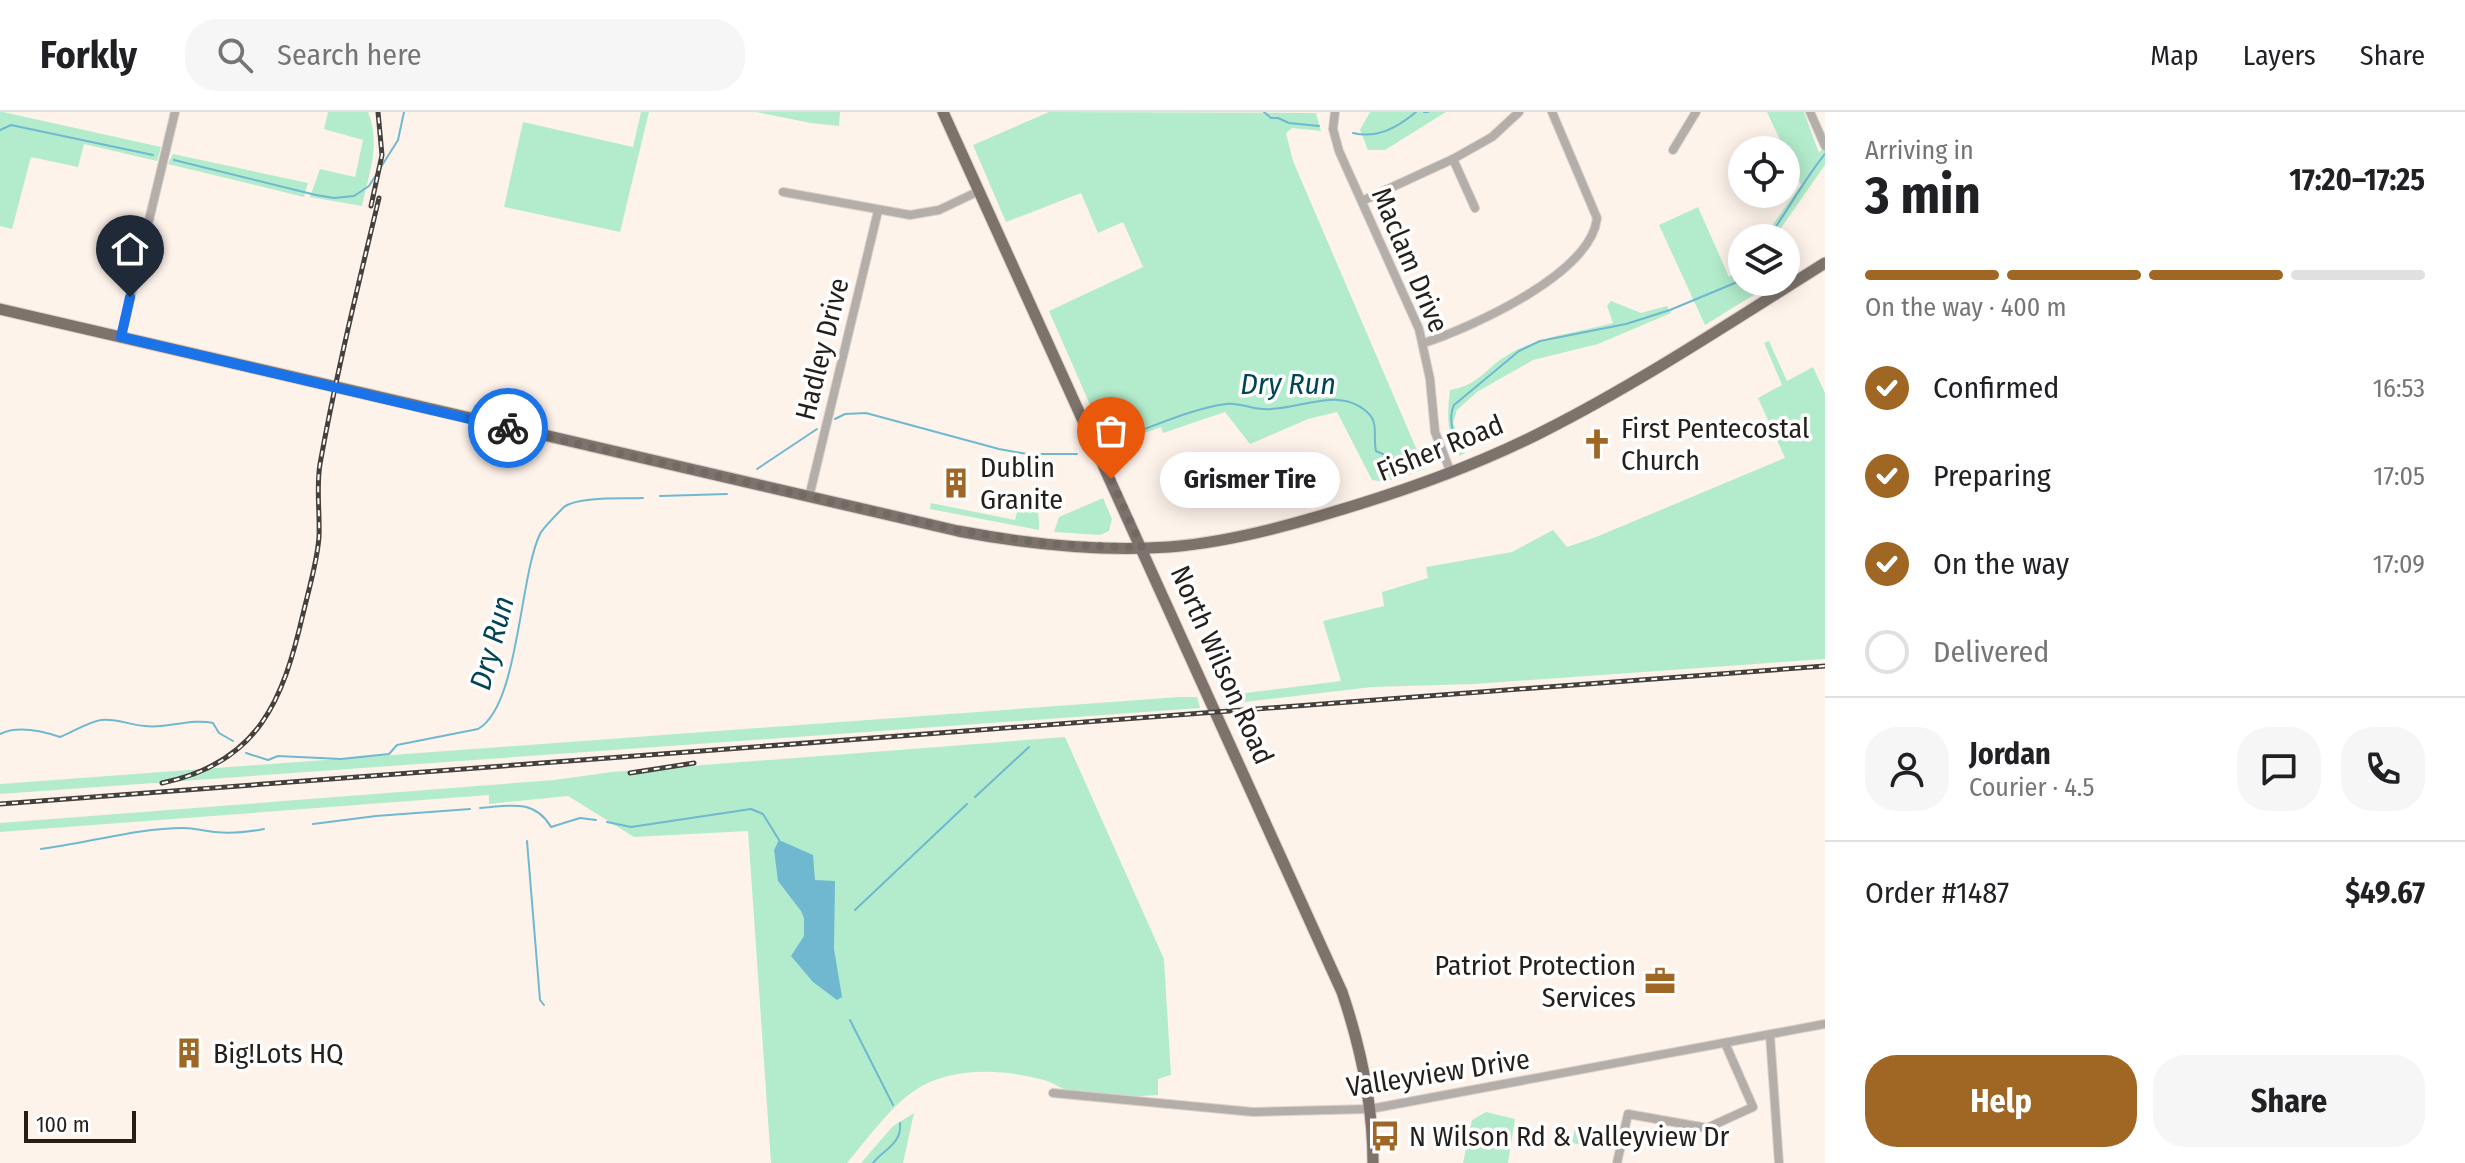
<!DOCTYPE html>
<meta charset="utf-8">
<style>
body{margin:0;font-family:"Fira Sans Condensed",sans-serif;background:#f6f6f6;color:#202124;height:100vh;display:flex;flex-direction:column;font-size:30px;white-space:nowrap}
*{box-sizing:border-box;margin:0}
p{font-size:26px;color:#757577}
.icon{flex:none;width:44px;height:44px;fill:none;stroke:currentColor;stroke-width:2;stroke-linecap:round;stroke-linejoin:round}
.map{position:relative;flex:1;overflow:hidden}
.panel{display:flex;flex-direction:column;background:#fff;width:640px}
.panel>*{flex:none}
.controls{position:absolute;left:1728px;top:24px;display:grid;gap:16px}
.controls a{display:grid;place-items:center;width:72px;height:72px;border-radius:50%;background:#fff;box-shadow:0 4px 20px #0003;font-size:40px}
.scale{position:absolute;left:24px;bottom:20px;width:112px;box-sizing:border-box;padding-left:8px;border:4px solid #241f1b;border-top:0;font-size:22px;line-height:28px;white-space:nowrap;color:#241f1b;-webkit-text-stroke:6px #fff;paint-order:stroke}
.pin{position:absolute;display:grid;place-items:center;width:68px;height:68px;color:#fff;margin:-82px -34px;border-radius:50% 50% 50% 0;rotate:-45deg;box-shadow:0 0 8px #0007}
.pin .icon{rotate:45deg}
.courier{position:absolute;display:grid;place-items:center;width:80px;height:80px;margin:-40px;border:6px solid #1a73e8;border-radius:50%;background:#fff;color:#222;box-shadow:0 2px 10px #0007}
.bubble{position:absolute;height:56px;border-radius:28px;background:#fff;box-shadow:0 4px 20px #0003;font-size:26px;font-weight:700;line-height:56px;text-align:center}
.head em{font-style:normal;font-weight:700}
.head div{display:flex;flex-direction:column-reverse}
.head{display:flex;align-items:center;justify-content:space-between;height:136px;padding:0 40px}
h1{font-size:52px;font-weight:700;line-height:60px}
.bar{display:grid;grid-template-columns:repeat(4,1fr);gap:12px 8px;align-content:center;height:96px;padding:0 40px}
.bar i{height:10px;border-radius:6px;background:#e0e0e0}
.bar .on{background:#9f6624}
.bar p{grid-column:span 4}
.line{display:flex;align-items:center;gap:20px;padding:0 40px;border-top:2px solid #e0e0e0}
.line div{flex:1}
.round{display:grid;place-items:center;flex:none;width:84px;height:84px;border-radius:32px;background:#f6f6f6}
ol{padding:0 40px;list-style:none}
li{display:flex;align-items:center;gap:24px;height:88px}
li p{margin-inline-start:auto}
li .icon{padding:8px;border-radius:50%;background:#9f6624;color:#fff;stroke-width:4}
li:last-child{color:#757577}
li i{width:44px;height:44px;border:4px solid #e0e0e0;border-radius:50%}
.button{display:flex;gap:16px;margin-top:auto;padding:16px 40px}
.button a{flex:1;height:92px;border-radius:32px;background:#9f6624;color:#fff;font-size:32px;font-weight:700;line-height:92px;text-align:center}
.button a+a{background:#f6f6f6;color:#202124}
header{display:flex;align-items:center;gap:48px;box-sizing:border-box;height:112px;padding:0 40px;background:#fff;border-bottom:2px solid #e0e0e0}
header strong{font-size:38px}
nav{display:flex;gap:44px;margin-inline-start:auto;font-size:28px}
.search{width:560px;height:72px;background:#f6f6f6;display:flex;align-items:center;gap:20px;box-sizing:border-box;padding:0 28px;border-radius:32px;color:#757577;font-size:30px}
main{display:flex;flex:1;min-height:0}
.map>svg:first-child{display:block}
.green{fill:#b3eccc}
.water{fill:#6fb8d0}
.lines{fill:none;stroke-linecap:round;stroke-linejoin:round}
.stream{stroke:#6fb8d0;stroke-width:2}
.minor-casing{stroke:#dbd1ca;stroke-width:10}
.major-casing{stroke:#dbd1ca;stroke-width:13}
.minor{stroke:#b4aeaa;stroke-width:8}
.major{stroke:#7d736c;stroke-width:11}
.rail-casing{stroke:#46403c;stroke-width:5}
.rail{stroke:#fff;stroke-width:2;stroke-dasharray:6;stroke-linecap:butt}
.done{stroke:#706964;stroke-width:8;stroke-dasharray:0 14.4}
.route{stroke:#1a73e8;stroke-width:10}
.labels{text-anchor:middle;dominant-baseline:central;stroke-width:7;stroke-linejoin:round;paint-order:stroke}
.street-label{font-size:28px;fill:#241f1b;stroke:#fff}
.poi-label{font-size:28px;fill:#241f1b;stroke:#fff;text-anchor:start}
.water-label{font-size:30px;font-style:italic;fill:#045;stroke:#fff}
</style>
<header>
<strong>Forkly</strong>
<div class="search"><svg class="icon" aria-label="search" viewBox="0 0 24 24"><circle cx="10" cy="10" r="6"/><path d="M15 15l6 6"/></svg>Search here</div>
<nav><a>Map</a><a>Layers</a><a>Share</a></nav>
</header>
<main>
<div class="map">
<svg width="1825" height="1051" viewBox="0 0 1825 1051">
<rect width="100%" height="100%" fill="#fef3eb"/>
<g class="green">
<polygon points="0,0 3,0 161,35 157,49 84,32 78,55 31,45 12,117 0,114"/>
<path d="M328,0H368C381,31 369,62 362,94L310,85L320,57L355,65L363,28L324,17Z"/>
<polygon points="641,0 649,0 620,120 504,95 523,10 633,35"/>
<polygon points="756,0 840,0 839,14 811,11"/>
<polygon points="1049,0 1316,1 1321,19 1292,16 1286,21 1293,49 1425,357 1385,370 1372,368 1337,300 1308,307 1250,332 1225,300 1163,321 1161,315 1108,334 1049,199 1143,155 1123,110 1098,121 1081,81 1006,110 973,33"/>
<polygon points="1370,0 1446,0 1385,38 1368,38 1360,18"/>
<polygon points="1767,0 1804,0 1819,41 1825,34 1825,53 1774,126 1763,126 1801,73"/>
<polygon points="173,42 308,71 304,85 168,52"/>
<polygon points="1698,95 1729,165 1742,151 1742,170 1773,171 1705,213 1659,113"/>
<path d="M1611,189L1641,201L1667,194L1671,201L1598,232L1533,248L1477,280L1457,298L1453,311L1465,341L1460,344C1446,321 1447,303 1450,278C1480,273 1485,256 1509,242C1540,224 1579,220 1613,211L1607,194Z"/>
<polygon points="1769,229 1787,269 1813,255 1825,281 1825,547 1474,572 1372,575 1226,592 1221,584 1341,569 1323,509 1384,494 1382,480 1428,466 1426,455 1512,440 1553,418 1567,435 1596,425 1785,346 1758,286 1782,273 1764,231"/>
<path d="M1022,381C1039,388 1039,401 1039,418L930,397L931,391L1015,408Z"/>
<polygon points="1103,386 1112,407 1109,419 1100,423 1054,420 1059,405"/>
<polygon points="1179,585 1197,585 1200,596 0,682 0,672"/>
<path d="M1065,625L1164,847L1171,963L1158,967V983C1131,985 1099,986 1073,980C1063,978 1054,971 1044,968C1004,957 950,954 914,979C888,997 867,1028 847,1051H771L748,719L634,725L568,684L489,692V683L0,720V711L554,668L612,660Z"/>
<polygon points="1486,1000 1515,1007 1508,1051 1463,1051 1472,1008"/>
<polygon points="914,1001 903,1051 861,1051 893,1014"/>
<polygon points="1575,1016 1607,1022 1604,1037 1572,1031"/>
</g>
<polygon class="water" points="779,728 813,743 815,768 835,769 834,837 842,885 837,888 813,870 791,844 804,824 804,806 801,799 778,769 774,738"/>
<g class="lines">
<g class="stream">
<polyline points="1264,0 1271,6 1278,6 1289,11 1319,14"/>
<polyline points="1424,0 1428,0"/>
<polyline points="0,18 11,13 153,43"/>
<path d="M1353,21C1378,27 1398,15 1416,0"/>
<polyline points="174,48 316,83 334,86 354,84 369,74 398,28 404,0"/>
<path d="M1768,126C1788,98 1804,68 1825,42"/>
<polyline points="835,307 845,302 866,301 999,337 1027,342 1077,342"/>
<path d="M1113,328C1149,317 1189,297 1226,292C1238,290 1251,297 1263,297C1297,300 1341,271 1370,303C1378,312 1373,327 1376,339L1410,354L1416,346L1429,342"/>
<path d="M1452,333C1456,320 1447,307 1454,293L1519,239L1540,229L1626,212L1670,198L1742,168"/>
<polyline points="757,357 817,317"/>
<polyline points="660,384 727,382"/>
<path d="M0,622C18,613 42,619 60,625C73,620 88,610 101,608C116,606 130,613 145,614C167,617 191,606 213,611L219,621L233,629"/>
<path d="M246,641L268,648L278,644L341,647L389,642L397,633L478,617C519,594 519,466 540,422C543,416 559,400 564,395C578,384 625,387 643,386"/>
<polyline points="975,685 1029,635"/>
<path d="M480,696C509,694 534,686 551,715L580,706L596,708"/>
<polyline points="607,710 631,715 751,697 763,702 779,728"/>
<polyline points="313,712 376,704 470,697"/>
<polyline points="527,729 540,888 544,893"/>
<path d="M41,737C88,731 137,716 184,716C194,716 204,719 215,720C232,722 248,720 264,717"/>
<polyline points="855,798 967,692"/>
<polyline points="850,908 893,993"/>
<path d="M873,1051C884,1037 902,1032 900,1011"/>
</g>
<g class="minor-casing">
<g id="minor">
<polyline points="1335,0 1333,17 1339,39 1419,217 1430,267 1435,320 1451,361"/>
<polyline points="1810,0 1825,34"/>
<polyline points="1673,38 1696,0"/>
<polyline points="1453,47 1475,96"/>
<polyline points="783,80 910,103 939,98 979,79"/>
<polyline points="1362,89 1453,47 1492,25 1519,0"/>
<polyline points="121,225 175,0"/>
<path d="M1424,231C1472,215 1591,162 1597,106L1552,0"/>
<polyline points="809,385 878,99"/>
<polyline points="1770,923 1779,1051"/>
<polyline points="1053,981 1253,1000 1370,997 1825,912"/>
<polyline points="1617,1051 1628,1002 1707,1016 1753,995 1725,931"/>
</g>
</g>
<g class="major-casing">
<g id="major">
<path d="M943,0L1342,880C1361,936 1373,992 1373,1051"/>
<path d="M0,197L958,419C1027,432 1098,440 1169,435C1221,431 1273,418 1323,403C1399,381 1474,355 1544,319C1639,271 1734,208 1825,151"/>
</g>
</g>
<use href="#minor" class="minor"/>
<use href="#major" class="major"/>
<g class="rail-casing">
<g id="rail">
<polyline points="371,94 382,43 378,0"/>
<polyline points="630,661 694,651"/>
<path d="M162,671C259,651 283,588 303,502C309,476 317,451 319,425C320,400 316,376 320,352C336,263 358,174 379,86"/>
<polyline points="0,692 1825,554"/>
</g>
</g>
<use href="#rail" class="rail"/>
</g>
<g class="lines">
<polyline class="done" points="508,316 961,419 1047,432 1142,436 1111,367"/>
<polyline class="route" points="130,185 121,225 508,316"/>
</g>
<defs>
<g id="church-bare" transform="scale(2.4)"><path d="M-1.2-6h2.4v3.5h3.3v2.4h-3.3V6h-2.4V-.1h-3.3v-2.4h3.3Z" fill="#9f6624" stroke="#fff" stroke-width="2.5" paint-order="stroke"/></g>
<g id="building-bare" transform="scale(2.4)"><path d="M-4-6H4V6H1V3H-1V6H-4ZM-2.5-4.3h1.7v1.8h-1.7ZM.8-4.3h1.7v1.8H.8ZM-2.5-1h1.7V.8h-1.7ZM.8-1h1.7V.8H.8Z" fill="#9f6624" stroke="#fff" stroke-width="2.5" paint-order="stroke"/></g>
<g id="office-bare" transform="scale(2.4)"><path d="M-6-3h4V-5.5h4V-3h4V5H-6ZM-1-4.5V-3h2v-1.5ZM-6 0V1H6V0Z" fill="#9f6624" stroke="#fff" stroke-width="2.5" paint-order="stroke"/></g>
<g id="bus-bare" transform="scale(2.4)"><path d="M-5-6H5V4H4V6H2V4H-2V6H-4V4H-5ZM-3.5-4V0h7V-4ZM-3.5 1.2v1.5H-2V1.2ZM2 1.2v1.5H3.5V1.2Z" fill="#9f6624" stroke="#fff" stroke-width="2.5" paint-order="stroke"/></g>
</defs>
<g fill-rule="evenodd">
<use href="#church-bare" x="1597" y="332"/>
<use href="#building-bare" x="956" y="371"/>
<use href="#office-bare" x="1660" y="869"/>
<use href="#building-bare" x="189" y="941"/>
<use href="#bus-bare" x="1385" y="1024"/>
</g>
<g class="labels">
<g class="street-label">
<text transform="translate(1410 148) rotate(67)">Maclam Drive</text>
<text transform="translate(822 237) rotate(-76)">Hadley Drive</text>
<text transform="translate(1440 336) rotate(-22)">Fisher Road</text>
<text transform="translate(1222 553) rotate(66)">North Wilson Road</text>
<text transform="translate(1438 961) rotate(-9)">Valleyview Drive</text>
</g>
<g class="poi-label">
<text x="1621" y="316">First Pentecostal<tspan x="1621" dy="32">Church</tspan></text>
<text x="980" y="355">Dublin<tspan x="980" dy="32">Granite</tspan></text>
<text x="1636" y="853" text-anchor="end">Patriot Protection<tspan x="1636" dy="32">Services</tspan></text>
<text x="213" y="941">Big!Lots HQ</text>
<text x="1409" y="1024">N Wilson Rd &amp; Valleyview Dr</text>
</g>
<g class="water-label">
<text x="1288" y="272">Dry Run</text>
<text transform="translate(492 531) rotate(-75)">Dry Run</text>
</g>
</g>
</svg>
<div class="controls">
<a><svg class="icon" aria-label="locate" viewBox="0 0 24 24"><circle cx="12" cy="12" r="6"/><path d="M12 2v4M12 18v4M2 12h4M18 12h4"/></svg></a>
<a><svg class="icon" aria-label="layers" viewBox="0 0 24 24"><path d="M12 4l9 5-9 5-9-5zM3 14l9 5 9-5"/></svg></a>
</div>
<div class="scale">100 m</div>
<div class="pin" style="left:1111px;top:367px;background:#ea580c"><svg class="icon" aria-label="bag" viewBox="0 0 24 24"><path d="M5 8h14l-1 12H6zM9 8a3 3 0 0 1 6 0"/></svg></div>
<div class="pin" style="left:130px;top:185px;background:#1f2937"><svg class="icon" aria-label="home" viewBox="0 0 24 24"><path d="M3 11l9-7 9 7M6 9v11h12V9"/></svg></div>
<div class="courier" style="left:508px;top:316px"><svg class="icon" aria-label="bike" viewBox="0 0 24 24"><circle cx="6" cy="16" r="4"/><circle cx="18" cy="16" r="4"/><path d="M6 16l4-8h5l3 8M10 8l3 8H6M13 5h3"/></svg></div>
<div class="bubble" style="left:1160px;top:340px;width:180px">Grismer Tire</div>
</div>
<section class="panel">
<div class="head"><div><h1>3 min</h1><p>Arriving in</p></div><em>17:20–17:25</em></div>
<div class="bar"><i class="on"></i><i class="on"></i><i class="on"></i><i></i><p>On the way · 400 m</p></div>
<ol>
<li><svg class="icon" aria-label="check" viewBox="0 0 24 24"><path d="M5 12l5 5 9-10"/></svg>Confirmed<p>16:53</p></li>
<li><svg class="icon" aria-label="check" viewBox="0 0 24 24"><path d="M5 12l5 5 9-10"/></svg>Preparing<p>17:05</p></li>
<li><svg class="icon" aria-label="check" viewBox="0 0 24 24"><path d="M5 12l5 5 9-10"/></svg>On the way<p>17:09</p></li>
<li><i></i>Delivered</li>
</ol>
<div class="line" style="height:144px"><a class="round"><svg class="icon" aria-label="person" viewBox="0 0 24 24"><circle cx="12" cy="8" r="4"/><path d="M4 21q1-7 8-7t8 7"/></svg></a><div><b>Jordan</b><p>Courier · 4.5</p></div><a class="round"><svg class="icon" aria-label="chat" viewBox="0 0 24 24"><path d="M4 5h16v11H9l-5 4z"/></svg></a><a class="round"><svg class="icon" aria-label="phone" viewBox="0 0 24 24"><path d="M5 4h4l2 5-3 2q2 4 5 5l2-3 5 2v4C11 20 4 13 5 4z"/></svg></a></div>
<div class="line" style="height:104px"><div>Order #1487</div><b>$49.67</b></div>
<div class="button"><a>Help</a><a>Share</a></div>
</section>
</main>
